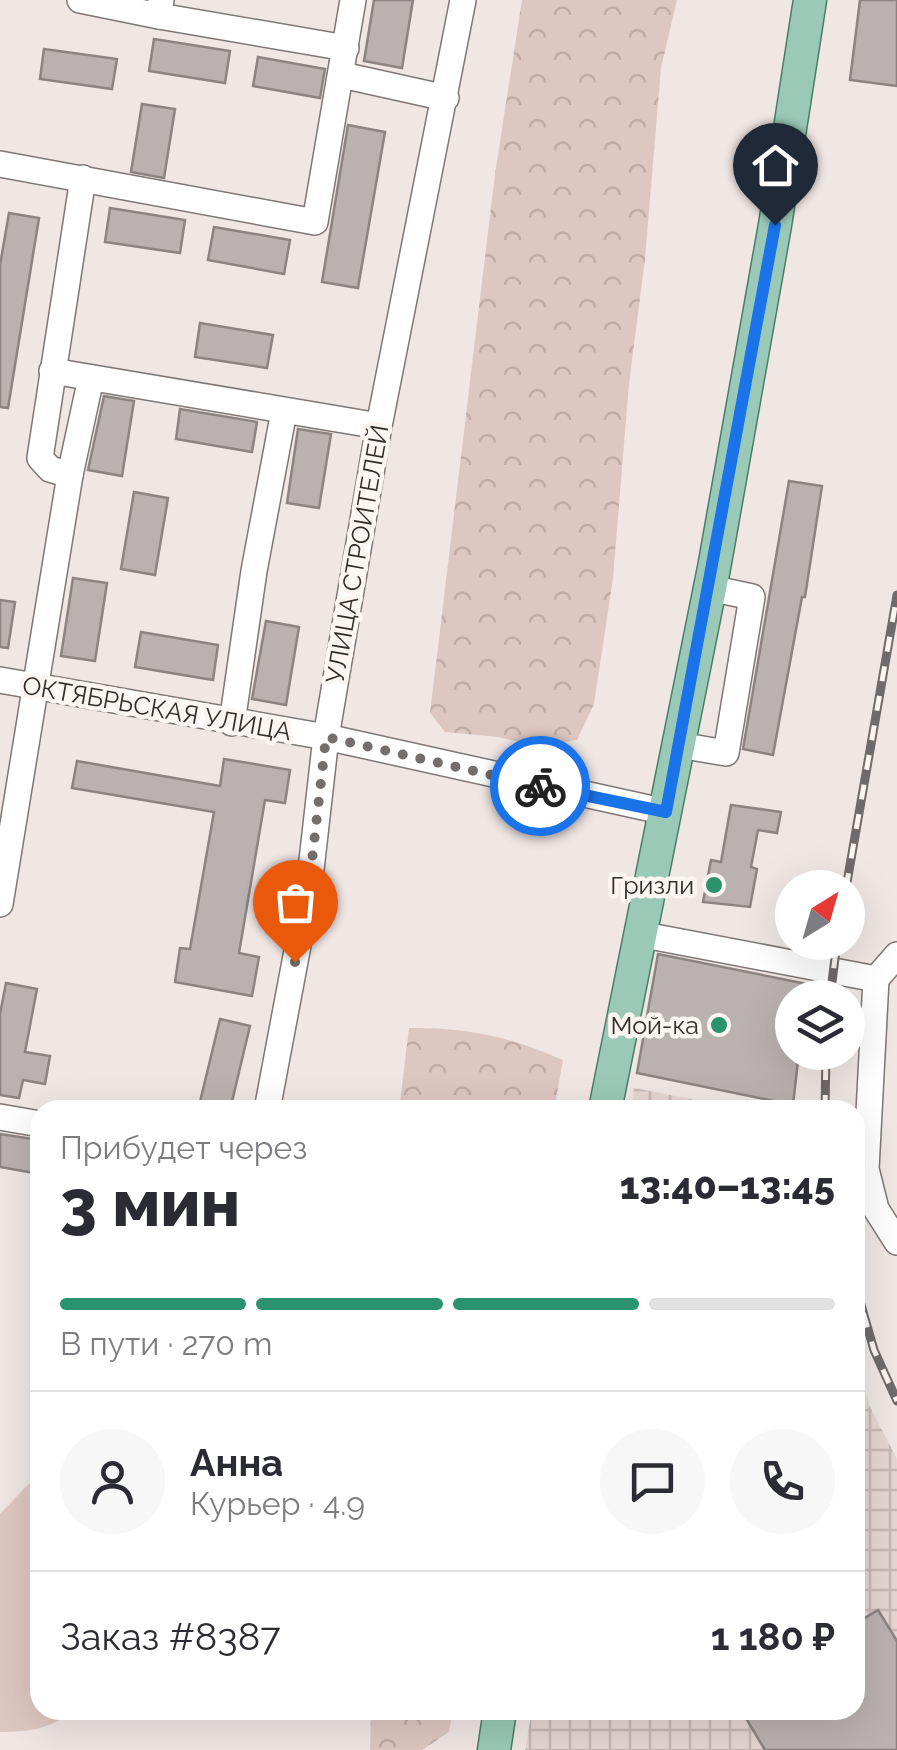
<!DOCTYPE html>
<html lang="ru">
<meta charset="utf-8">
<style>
body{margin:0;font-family:Raleway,sans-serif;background:#f7f7f7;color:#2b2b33;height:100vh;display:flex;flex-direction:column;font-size:38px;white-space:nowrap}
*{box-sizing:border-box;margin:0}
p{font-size:32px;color:#7c7c81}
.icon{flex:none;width:55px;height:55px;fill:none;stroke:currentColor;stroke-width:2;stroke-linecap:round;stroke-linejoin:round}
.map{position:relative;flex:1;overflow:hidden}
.side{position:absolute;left:30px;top:1100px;width:835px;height:620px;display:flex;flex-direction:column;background:#fff;border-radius:30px;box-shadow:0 10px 40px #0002}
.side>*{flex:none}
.needle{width:65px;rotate:37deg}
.tools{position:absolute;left:775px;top:870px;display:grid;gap:20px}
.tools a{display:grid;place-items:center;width:90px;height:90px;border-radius:50%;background:#fff;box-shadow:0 10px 40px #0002;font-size:50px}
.pin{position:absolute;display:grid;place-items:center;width:85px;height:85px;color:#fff;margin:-102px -42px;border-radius:50% 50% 50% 0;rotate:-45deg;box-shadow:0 0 10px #0007}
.pin .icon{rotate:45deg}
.courier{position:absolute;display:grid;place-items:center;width:100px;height:100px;margin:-50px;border:8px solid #1a73e8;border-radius:50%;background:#fff;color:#222;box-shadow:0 2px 12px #0007}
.headline em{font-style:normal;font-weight:800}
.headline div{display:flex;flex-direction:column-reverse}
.headline{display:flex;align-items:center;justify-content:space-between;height:170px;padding:0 30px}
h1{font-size:65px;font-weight:800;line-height:75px}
.bar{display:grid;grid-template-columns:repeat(4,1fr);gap:15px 10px;align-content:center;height:120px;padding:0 30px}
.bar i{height:12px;border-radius:8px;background:#e1e1e2}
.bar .active{background:#2b926e}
.bar p{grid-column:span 4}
.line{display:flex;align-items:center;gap:25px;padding:0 30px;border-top:2px solid #e1e1e2}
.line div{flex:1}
.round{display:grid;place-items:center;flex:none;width:105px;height:105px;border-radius:52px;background:#f7f7f7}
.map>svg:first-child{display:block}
.industrial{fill:url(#industrial-grid)}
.forest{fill:url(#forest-crowns)}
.pitch{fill:#dfc7c1}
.building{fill:#bab2b0;stroke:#8c8482;stroke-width:2.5}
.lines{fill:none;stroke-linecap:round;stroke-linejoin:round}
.minor-casing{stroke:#7e7775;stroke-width:28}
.major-casing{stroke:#4a7d68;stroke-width:35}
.minor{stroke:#fff;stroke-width:25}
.major{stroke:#9acab7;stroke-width:32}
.rail-casing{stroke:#706b6a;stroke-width:9}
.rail{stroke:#fdf5f2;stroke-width:5;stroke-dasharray:15;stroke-linecap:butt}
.done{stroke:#746f6d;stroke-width:10;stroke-dasharray:0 18}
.route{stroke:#1a73e8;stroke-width:12}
.poi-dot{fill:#2b926e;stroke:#fdf5f2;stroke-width:4}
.labels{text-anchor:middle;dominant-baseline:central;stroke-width:9;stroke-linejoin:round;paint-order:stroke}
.street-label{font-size:25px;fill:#312e2d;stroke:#fdf5f2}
.poi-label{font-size:25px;fill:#312e2d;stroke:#fdf5f2;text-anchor:end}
</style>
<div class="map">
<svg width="897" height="1750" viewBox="0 0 897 1750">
<defs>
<pattern id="industrial-grid" width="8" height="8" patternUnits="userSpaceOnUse" patternTransform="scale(2.5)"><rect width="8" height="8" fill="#e6d6d2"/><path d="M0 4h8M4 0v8" fill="none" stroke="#c6b8b5"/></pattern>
<pattern id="forest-crowns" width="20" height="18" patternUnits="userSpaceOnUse" patternTransform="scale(2.5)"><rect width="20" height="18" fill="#dfc7c1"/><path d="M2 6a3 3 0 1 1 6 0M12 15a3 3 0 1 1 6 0" fill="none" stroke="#c0aba6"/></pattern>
</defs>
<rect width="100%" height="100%" fill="#f0e7e5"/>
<g class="industrial">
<polygon points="634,1088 749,1110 631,1110"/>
<polygon points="855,1351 869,1405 897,1459 897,1750 525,1750 532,1710 855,1710"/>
</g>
<g class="forest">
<polygon points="522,0 677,0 661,68 645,259 629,384 613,578 594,704 577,740 539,746 498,737 445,732 430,713 495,174"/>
<path d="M409,1028C465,1027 512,1037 563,1060L554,1110H399Z"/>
<polygon points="371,1710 453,1710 449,1732 422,1750 370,1750"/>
</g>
<path class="pitch" d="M40,1472V1710H73C54,1729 26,1732 0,1732V1514Z"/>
<g class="building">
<polygon points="374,0 413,0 402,68 364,61"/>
<polygon points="860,0 897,0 897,86 850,80"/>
<polygon points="154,39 230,51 225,83 149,71"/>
<polygon points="44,49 117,59 112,89 40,79"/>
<polygon points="258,57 325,69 320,98 253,86"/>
<polygon points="142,104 175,109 164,178 131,172"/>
<polygon points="348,125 385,132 358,288 322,282"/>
<polygon points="110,208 185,220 180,253 105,242"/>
<polygon points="9,213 39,218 8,408 0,407 0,265"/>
<polygon points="214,227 290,240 284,274 208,260"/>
<polygon points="200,323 273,335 267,368 195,357"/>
<polygon points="104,396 134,401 122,476 88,470"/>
<polygon points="180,409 257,422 252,452 176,439"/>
<polygon points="298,429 331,434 319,508 287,503"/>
<polygon points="789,481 822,486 805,597 802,597 773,755 743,749"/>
<polygon points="134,492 168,498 155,575 121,569"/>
<polygon points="73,578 107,583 95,661 61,656"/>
<polygon points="0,600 15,602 8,648 0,647"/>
<polygon points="266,621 299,627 286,705 252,699"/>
<polygon points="141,632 218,645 213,680 135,667"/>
<polygon points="224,759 290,770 285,803 265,800 239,953 259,957 252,996 175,982 180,948 190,949 214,812 72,788 77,761 220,786"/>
<polygon points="731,805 781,812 777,833 758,830 751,867 757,869 750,907 703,902 711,860 721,862"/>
<polygon points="658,954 807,984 805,998 792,998 792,1052 799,1052 793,1105 637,1073"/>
<polygon points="6,983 37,989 25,1052 50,1056 45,1084 23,1080 19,1098 0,1095 0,1014"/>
<polygon points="220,1019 250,1026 230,1110 198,1110"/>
<polygon points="0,1134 40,1140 40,1174 0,1167"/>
<polygon points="878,1610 897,1641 897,1750 765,1750 741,1710 855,1710 855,1624"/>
</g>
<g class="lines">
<g class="minor-casing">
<g id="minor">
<polyline points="80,0 159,16"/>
<polyline points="161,0 159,16 346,48"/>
<polyline points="342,75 446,98"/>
<polyline points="0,164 315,222 353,0"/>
<polyline points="52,371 379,426"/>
<polyline points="70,475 50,469 40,458 83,178"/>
<polyline points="0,680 326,737 666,812"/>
<polyline points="232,723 254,571 284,411"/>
<polyline points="679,745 726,753 752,597 710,588"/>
<polyline points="0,904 70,475 91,378"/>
<polyline points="639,934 876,979 866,1169 876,1209 897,1242"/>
<polyline points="876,979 897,955"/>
<polyline points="267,1110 309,887 326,737 379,426 463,0"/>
<polyline points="0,1117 40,1124"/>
</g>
</g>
<g class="major-casing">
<g id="major">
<polyline points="605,1110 714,568 775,225 810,0"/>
<polyline points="494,1750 500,1710"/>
</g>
</g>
<use href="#minor" class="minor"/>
<use href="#major" class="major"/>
<g class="rail-casing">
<g id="rail">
<polyline points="846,888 897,595"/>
<polyline points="830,998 837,942"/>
<polyline points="825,1110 826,1052"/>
<polyline points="855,1284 874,1350 897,1401"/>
</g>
</g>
<use href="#rail" class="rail"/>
</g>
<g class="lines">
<polyline class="done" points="295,962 309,887 326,737 540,786"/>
<polyline class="route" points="540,786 666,812 775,225"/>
</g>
<g class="poi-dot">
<circle cx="714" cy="885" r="10"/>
<circle cx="719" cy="1025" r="10"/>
</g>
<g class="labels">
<g class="street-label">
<text transform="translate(357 554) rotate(-80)">УЛИЦА СТРОИТЕЛЕЙ</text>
<text transform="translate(157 708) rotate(10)">ОКТЯБРЬСКАЯ УЛИЦА</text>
</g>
<g class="poi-label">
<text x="694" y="885">Гризли</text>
<text x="699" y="1025">Мой-ка</text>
</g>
</g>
</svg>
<div class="tools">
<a><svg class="needle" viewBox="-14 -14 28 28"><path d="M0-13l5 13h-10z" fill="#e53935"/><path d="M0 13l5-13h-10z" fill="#7c7c81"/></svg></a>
<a><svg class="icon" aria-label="layers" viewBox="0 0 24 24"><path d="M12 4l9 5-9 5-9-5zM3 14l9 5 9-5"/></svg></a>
</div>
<div class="pin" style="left:295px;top:962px;background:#ea580c"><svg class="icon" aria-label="bag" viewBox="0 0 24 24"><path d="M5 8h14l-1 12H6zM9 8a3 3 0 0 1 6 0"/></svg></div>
<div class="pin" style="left:775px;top:225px;background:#1f2937"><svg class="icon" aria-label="home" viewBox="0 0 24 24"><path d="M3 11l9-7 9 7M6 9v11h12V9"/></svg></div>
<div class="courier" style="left:540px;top:786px"><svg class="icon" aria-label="bike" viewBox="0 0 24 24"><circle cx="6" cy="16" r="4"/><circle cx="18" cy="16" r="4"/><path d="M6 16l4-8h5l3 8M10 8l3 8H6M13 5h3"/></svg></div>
<section class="side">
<div class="headline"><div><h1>3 мин</h1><p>Прибудет через</p></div><em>13:40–13:45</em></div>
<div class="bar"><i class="active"></i><i class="active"></i><i class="active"></i><i></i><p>В пути · 270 m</p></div>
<div class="line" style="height:180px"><a class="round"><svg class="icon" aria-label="person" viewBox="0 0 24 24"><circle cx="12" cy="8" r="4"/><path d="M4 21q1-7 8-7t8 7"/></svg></a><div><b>Анна</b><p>Курьер · 4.9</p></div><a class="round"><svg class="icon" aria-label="chat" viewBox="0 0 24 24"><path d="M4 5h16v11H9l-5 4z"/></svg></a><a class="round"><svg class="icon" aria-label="phone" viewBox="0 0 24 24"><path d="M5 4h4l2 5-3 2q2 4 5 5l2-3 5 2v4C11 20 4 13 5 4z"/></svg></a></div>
<div class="line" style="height:130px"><div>Заказ #8387</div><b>1 180 ₽</b></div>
</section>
</div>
